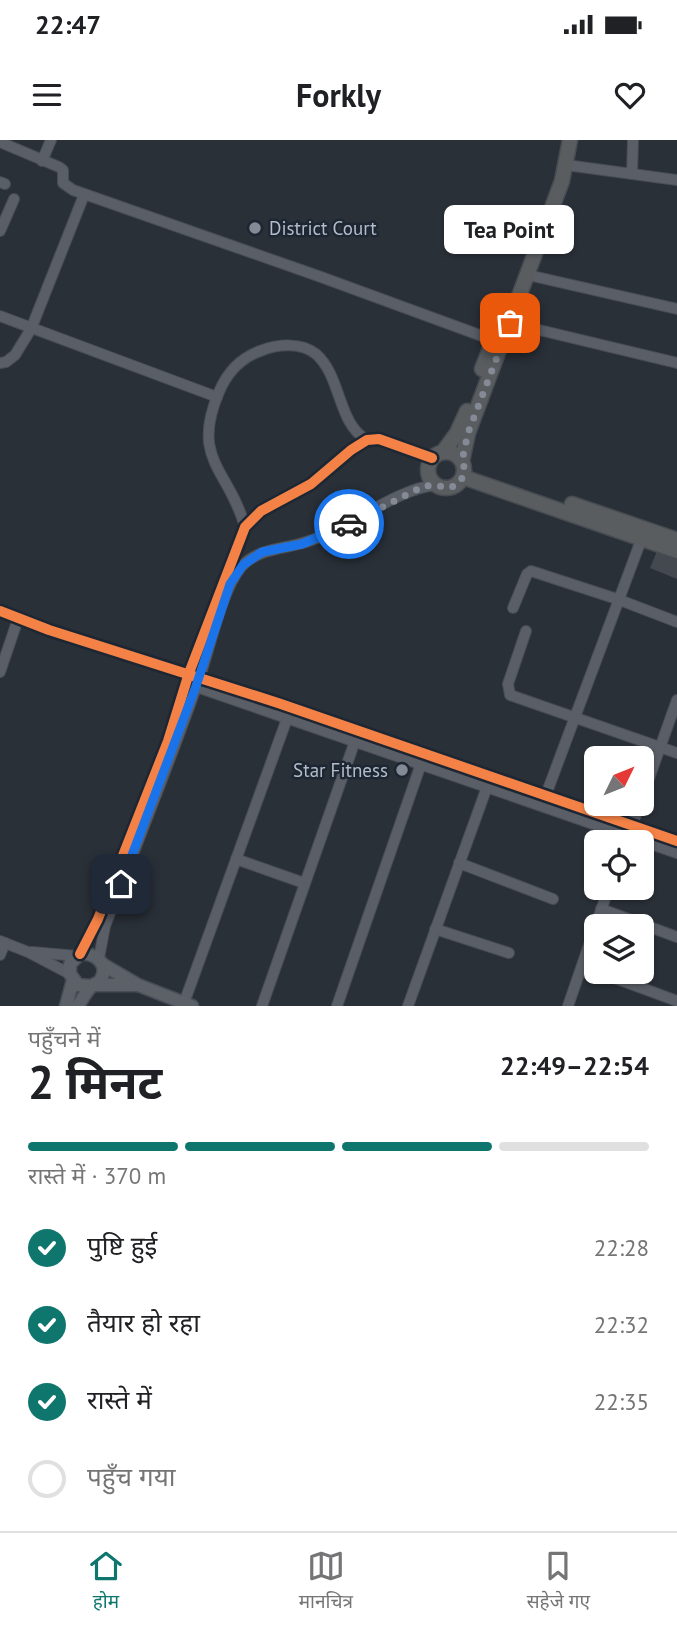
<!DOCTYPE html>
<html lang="hi">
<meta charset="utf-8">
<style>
body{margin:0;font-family:"PT Sans","Noto Sans Devanagari",sans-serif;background:#f6f6f6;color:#202124;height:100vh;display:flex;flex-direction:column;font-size:26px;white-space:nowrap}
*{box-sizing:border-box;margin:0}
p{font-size:23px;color:#757577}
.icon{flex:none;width:38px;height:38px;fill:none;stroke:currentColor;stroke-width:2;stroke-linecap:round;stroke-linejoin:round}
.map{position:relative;height:866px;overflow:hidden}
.side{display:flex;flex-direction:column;background:#fff;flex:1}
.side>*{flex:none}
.needle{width:46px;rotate:47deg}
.controls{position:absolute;left:584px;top:606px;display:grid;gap:14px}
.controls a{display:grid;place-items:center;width:70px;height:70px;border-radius:10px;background:#fff;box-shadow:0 2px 5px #0004;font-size:35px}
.pin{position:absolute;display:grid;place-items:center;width:60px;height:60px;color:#fff;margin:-30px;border-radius:14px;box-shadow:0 4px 10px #0006}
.courier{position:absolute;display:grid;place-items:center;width:70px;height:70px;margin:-35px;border:5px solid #1a73e8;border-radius:50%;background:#fff;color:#222;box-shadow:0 2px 9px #0007}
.bubble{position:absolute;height:49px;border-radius:10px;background:#fff;box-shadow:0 2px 5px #0004;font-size:23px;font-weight:700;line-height:49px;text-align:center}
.overview em{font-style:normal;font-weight:700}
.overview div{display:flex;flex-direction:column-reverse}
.overview{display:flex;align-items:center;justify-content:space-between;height:119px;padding:0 28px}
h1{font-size:46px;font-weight:700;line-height:52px}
.bar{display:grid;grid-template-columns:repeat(4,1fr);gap:10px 7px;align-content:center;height:84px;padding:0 28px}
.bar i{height:9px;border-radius:5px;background:#e0e0e0}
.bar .on{background:#0f766e}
.bar p{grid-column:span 4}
ol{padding:0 28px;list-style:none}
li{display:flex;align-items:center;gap:21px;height:77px}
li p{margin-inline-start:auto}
li .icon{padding:7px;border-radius:50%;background:#0f766e;color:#fff;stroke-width:4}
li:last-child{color:#757577}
li i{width:38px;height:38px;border:4px solid #e0e0e0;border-radius:50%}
.status{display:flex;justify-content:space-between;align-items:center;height:49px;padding:0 35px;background:#fff;direction:ltr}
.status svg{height:19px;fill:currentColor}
header{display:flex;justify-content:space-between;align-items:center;height:91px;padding:0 28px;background:#fff;font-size:32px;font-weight:700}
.tabs{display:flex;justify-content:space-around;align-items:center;height:98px;border-top:2px solid #e0e0e0;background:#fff;font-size:19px;color:#757577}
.tabs a{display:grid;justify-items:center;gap:4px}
.tabs .on{color:#0f766e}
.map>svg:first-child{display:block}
.building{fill:#444950}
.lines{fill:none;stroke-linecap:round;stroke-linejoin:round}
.minor-casing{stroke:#484c53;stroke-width:12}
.major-casing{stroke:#484c55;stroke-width:15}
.highway-casing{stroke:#474c53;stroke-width:17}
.minor{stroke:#5a5e66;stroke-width:10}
.major{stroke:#5c6168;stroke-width:12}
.highway{stroke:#5a5d60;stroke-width:14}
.cycleway-casing{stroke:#1d2633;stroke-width:15}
.cycleway{stroke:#f48246;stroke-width:10}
.done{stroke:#848b96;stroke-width:7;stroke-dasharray:0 12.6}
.route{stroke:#1a73e8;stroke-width:9}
.poi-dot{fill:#848b96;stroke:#1d2633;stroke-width:2.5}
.labels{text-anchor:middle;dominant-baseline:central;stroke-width:5;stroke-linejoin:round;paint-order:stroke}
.poi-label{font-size:19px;fill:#b4bcc9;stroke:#1d2633;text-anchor:start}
</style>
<div class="status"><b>22:47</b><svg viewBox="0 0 49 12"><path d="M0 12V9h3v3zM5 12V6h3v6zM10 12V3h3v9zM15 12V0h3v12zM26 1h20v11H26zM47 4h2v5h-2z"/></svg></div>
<header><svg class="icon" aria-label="menu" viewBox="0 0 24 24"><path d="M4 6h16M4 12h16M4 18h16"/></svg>Forkly<svg class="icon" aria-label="heart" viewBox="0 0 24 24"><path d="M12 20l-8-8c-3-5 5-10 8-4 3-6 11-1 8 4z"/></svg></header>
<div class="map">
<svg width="677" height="866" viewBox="0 0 677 866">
<rect width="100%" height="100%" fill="#2a3038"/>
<polygon class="building" points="657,411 677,418 677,439 650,428"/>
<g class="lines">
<g class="minor-casing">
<g id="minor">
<polyline points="0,2 59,27 63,30 63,43 73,50 321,137 493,200"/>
<polyline points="42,21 51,0"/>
<polyline points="566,25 677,40"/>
<polyline points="632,34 633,0"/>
<polyline points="0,42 5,44"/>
<polyline points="0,91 14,59"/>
<polyline points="528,135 677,169"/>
<polyline points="0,176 217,257"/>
<polyline points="510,183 677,223"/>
<polyline points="0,223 6,222 15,215 31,189 84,55"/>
<path d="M245,387C229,329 190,320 219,252C227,233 241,218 260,211C278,204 301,202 316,214C342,237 337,283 367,300"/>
<polyline points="513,468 527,434 531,431 617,459 677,482"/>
<polyline points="0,471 49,490 278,563 677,701"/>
<polyline points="526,491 508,544 510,555 677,613"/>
<polyline points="0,532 18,479"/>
<polyline points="191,545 677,713"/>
<polyline points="642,658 677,560"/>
<polyline points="544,660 643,395"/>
<polyline points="631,689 640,663"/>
<polyline points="236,719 304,743"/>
<polyline points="459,723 553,759"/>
<polyline points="601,769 677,797"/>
<polyline points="435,789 509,813"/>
<polyline points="0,801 28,812 70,834"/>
<polyline points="32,812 77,816"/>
<polyline points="80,814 98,779 168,601 189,533 245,387 261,371 311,344 351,310 367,300 379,299 432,318"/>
<polyline points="0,815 5,803"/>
<path d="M99,818L105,786C137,703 171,620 200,536C211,505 221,452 241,427C256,410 279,409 299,404C344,393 393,349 436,345"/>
<polyline points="582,826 677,861"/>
<polyline points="184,863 288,576"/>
<polyline points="262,866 355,601"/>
<polyline points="337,866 421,624"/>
<polyline points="408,866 487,647"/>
<polyline points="568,866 609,747"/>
</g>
</g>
<g class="major-casing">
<g id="major">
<polyline points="102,824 138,845 192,866"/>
<polyline points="96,845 137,845"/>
<polyline points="66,866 73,840"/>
<path d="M78,866C82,860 86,851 92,846C98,841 96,846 101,839C110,824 94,812 80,814L70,824V834L78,845L91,846"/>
</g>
</g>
<g class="highway-casing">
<g id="highway">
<polyline points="482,229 505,170"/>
<circle cx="446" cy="330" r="18"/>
<polyline points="443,312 457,293 467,271"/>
<polyline points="462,321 468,293 562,41 570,0"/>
<polyline points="463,337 677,411"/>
<polyline points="572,364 677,400"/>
</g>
</g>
<use href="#minor" class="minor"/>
<use href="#major" class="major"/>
<use href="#highway" class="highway"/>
<g class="cycleway-casing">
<g id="cycleway">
<polyline points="0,471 49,490 278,563 677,701"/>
<polyline points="80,814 98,779 168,601 189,533 245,387 261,371 311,344 351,310 367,300 379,299 432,318"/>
</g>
</g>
<use href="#cycleway" class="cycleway"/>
</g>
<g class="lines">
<polyline class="done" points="349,384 424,346 436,345 448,348 457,345 463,337 464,327 462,321 468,293 510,183"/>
<polyline class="route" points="121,744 196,546 230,444 243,425 262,412 302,404 349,384"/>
</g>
<g class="poi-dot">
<circle cx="255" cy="88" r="7"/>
<circle cx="402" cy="630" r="7"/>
</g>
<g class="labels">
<g class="poi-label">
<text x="269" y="88">District Court</text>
<text x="388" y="630" text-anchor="end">Star Fitness</text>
</g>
</g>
</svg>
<div class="controls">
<a><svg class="needle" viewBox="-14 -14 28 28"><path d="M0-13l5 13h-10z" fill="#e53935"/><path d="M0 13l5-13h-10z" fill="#757577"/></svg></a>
<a><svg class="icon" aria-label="locate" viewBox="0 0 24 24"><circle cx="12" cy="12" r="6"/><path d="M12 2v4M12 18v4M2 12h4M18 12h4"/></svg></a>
<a><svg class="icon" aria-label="layers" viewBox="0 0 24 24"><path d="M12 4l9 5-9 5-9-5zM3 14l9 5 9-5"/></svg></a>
</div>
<div class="pin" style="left:510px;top:183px;background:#ea580c"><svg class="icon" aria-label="bag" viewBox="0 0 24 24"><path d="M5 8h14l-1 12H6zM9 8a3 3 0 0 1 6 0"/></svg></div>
<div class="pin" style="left:121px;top:744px;background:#1f2937"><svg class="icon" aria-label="home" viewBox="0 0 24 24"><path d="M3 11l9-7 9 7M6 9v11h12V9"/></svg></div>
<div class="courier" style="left:349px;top:384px"><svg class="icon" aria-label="car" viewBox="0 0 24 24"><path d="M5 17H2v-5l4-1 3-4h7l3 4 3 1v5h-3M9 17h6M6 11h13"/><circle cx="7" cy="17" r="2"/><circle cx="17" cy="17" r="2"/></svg></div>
<div class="bubble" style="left:444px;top:65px;width:130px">Tea Point</div>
</div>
<section class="side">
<div class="overview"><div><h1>2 मिनट</h1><p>पहुँचने में</p></div><em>22:49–22:54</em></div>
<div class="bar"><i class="on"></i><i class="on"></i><i class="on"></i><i></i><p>रास्ते में · 370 m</p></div>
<ol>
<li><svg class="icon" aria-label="check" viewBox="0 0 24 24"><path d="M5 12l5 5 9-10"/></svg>पुष्टि हुई<p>22:28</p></li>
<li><svg class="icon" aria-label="check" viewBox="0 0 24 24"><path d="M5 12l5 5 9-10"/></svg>तैयार हो रहा<p>22:32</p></li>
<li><svg class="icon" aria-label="check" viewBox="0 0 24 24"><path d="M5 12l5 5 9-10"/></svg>रास्ते में<p>22:35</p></li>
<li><i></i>पहुँच गया</li>
</ol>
</section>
<nav class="tabs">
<a class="on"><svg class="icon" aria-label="home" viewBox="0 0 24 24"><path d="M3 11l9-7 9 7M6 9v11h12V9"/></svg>होम</a>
<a><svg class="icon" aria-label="map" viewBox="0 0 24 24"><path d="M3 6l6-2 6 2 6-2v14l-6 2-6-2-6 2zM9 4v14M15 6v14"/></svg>मानचित्र</a>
<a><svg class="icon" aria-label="saved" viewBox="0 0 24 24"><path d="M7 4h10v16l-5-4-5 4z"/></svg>सहेजे गए</a>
</nav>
